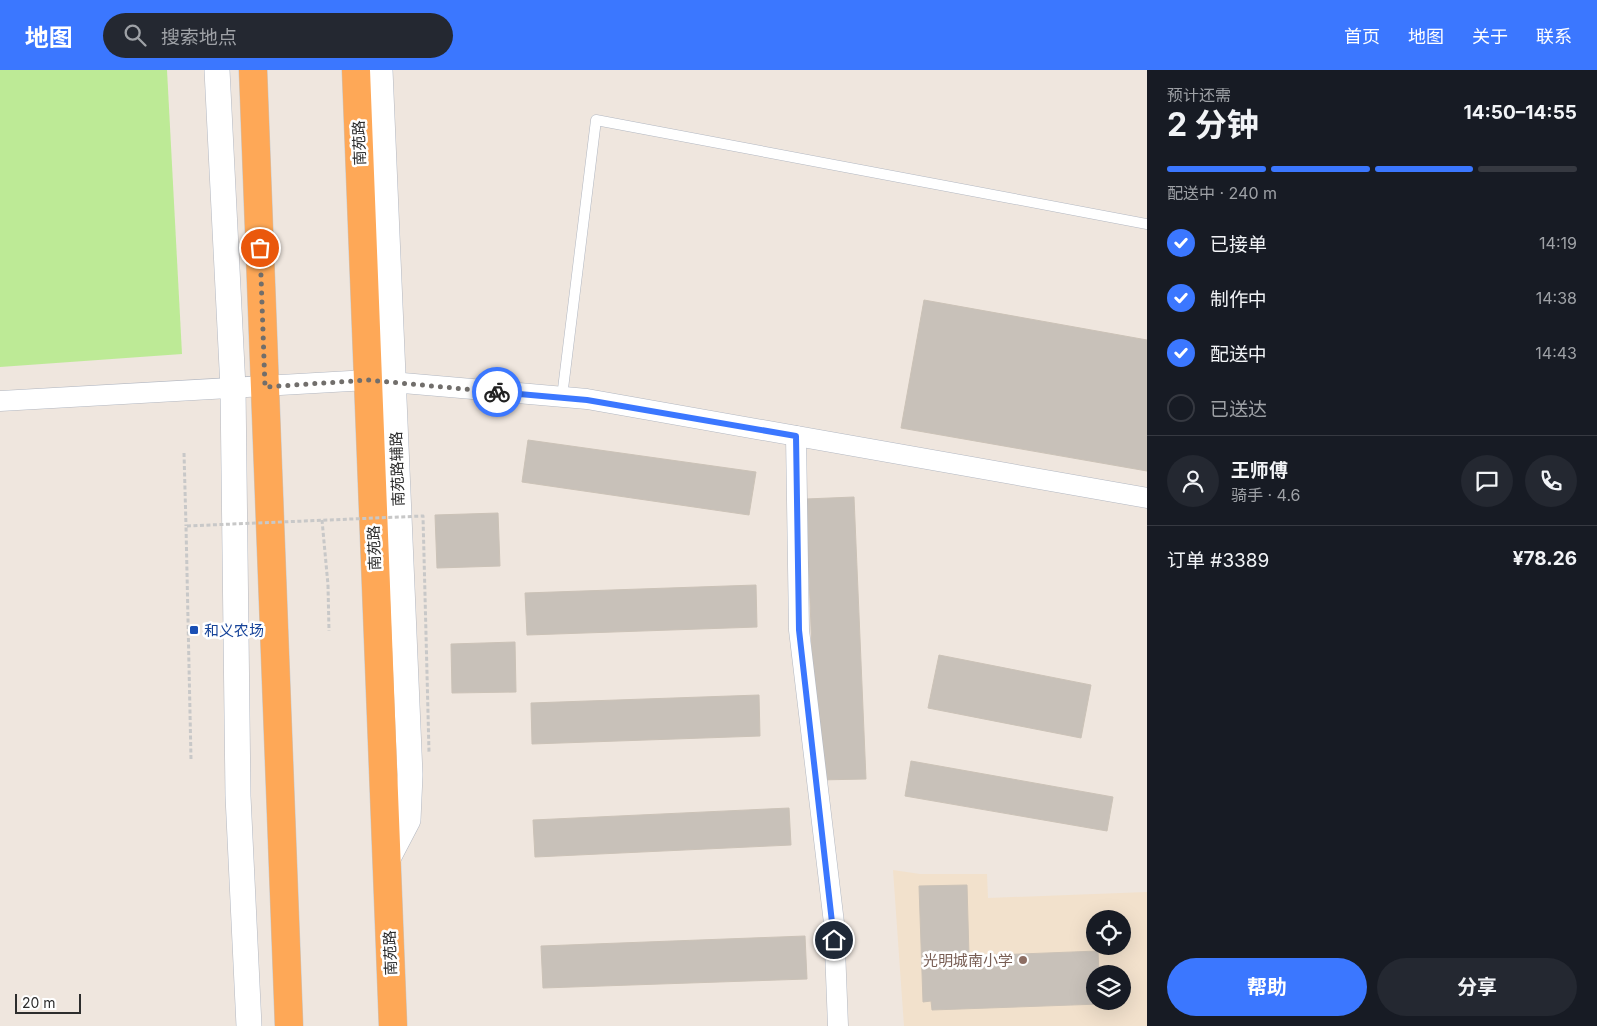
<!DOCTYPE html>
<html lang="zh">
<meta charset="utf-8">
<style>
body{margin:0;font-family:Inter,"Noto Sans SC",sans-serif;background:#242831;color:#f1f3f6;height:100vh;display:flex;flex-direction:column;font-size:19px;white-space:nowrap}
*{box-sizing:border-box;margin:0}
p{font-size:16px;color:#9ea1a6}
.icon{flex:none;width:28px;height:28px;fill:none;stroke:currentColor;stroke-width:2;stroke-linecap:round;stroke-linejoin:round}
.map{position:relative;flex:1;overflow:hidden}
.panel{display:flex;flex-direction:column;background:#171b24;width:450px}
.panel>*{flex:none}
.buttons{position:absolute;left:1086px;top:840px;display:grid;gap:10px}
.buttons a{display:grid;place-items:center;width:45px;height:45px;border-radius:50%;background:#171b24;box-shadow:0 5px 20px #0002;font-size:25px}
.scale{position:absolute;left:15px;bottom:12px;width:66px;box-sizing:border-box;padding-left:5px;border:2px solid #2d2d2d;border-top:0;font-size:14px;line-height:18px;white-space:nowrap;color:#2d2d2d;-webkit-text-stroke:4px #fff;paint-order:stroke}
.pin{position:absolute;display:grid;place-items:center;width:42px;height:42px;color:#fff;margin:-21px;border:2px solid #fff;border-radius:50%;box-shadow:0 1px 5px #0007}
.courier{position:absolute;display:grid;place-items:center;width:50px;height:50px;margin:-25px;border:4px solid #3b77ff;border-radius:50%;background:#fff;color:#222;box-shadow:0 1px 6px #0007}
.overview em{font-style:normal;font-weight:700}
.overview div{display:flex;flex-direction:column-reverse}
.overview{display:flex;align-items:center;justify-content:space-between;height:85px;padding:0 20px}
h1{font-size:32px;font-weight:700;line-height:38px}
.bar{display:grid;grid-template-columns:repeat(4,1fr);gap:8px 5px;align-content:center;height:60px;padding:0 20px}
.bar i{height:6px;border-radius:4px;background:#363941}
.bar .current{background:#3b77ff}
.bar p{grid-column:span 4}
.line{display:flex;align-items:center;gap:12px;padding:0 20px;border-top:1px solid #363941}
.line div{flex:1}
.round{display:grid;place-items:center;flex:none;width:52px;height:52px;border-radius:26px;background:#242831}
ol{padding:0 20px;list-style:none}
li{display:flex;align-items:center;gap:15px;height:55px}
li p{margin-inline-start:auto}
li .icon{padding:5px;border-radius:50%;background:#3b77ff;color:#fff;stroke-width:4}
li:last-child{color:#9ea1a6}
li i{width:28px;height:28px;border:2px solid #363941;border-radius:50%}
.action{display:flex;gap:10px;margin-top:auto;padding:10px 20px}
.action a{flex:1;height:58px;border-radius:30px;background:#3b77ff;color:#fff;font-size:20px;font-weight:700;line-height:58px;text-align:center}
.action a+a{background:#242831;color:#f1f3f6}
header{display:flex;align-items:center;gap:30px;box-sizing:border-box;height:70px;padding:0 25px;background:#3b77ff;color:#fff}
header strong{font-size:24px}
nav{display:flex;gap:28px;margin-inline-start:auto;font-size:18px}
.search{width:350px;height:45px;background:#242831;display:flex;align-items:center;gap:12px;box-sizing:border-box;padding:0 18px;border-radius:28px;color:#9ea1a6;font-size:19px}
main{display:flex;flex:1;min-height:0}
.map>svg:first-child{display:block}
.education{fill:#f2e1cc;fill-rule:evenodd}
.green{fill:#bdea96}
.building{fill:#c8c1b9;stroke:#cbc2b7}
.lines{fill:none;stroke-linecap:round;stroke-linejoin:round}
.service-casing{stroke:#b2b7c1;stroke-width:11}
.minor-casing{stroke:#b2b7c1;stroke-width:21}
.tertiary-casing{stroke:#b2b7c1;stroke-width:26}
.trunk-casing{stroke:#c8c8c8;stroke-width:29}
.path{stroke:#c8c8c8;stroke-width:3;stroke-dasharray:4 2.5;stroke-linecap:butt}
.service{stroke:#fff;stroke-width:10}
.minor{stroke:#fff;stroke-width:20}
.tertiary{stroke:#fff;stroke-width:25}
.trunk{stroke:#fea857;stroke-width:28}
.path-bridge{stroke:#c8c8c8;stroke-width:3;stroke-dasharray:4 2.5;stroke-linecap:butt}
.done{stroke:#716e6b;stroke-width:5;stroke-dasharray:0 9}
.route{stroke:#3b77ff;stroke-width:6}
.transit-dot{fill:#1a4fb4;stroke:#fff;stroke-width:2}
.education-dot{fill:#8d6e63;stroke:#fff;stroke-width:2}
.labels{text-anchor:middle;dominant-baseline:central;stroke-width:5;stroke-linejoin:round;paint-order:stroke}
.street-label{font-size:15px;fill:#2d2d2d;stroke:#fff}
.transit-label{font-size:15px;fill:#164399;stroke:#fff;text-anchor:start}
.education-label{font-size:15px;fill:#785e54;stroke:#fff;text-anchor:end}
</style>
<header>
<strong>地图</strong>
<div class="search"><svg class="icon" aria-label="search" viewBox="0 0 24 24"><circle cx="10" cy="10" r="6"/><path d="M15 15l6 6"/></svg>搜索地点</div>
<nav><a>首页</a><a>地图</a><a>关于</a><a>联系</a></nav>
</header>
<main>
<div class="map">
<svg width="1147" height="956" viewBox="0 0 1147 956">
<rect width="100%" height="100%" fill="#efe6de"/>
<path class="education" d="M893,800L920,804H987L988,828L1147,822V956H904ZM1095,849H1122V876H1095ZM1095,904H1122V931H1095Z"/>
<polygon class="green" points="0,0 167,0 182,284 0,297"/>
<g class="building">
<polygon points="924,230 1147,270 1147,401 901,358"/>
<polygon points="528,370 756,402 749,445 522,412"/>
<polygon points="854,427 866,709 817,710 806,429"/>
<polygon points="498,443 500,496 437,498 435,445"/>
<polygon points="756,515 757,557 527,565 525,523"/>
<polygon points="515,572 516,622 452,623 451,574"/>
<polygon points="939,585 1091,615 1081,668 928,638"/>
<polygon points="759,625 760,666 532,674 531,633"/>
<polygon points="911,691 1113,727 1107,761 905,726"/>
<polygon points="789,738 791,775 535,787 533,750"/>
<polygon points="967,815 969,886 1098,881 1099,904 1095,904 1095,931 1100,931 1100,934 932,940 931,931 923,932 919,816"/>
<polygon points="805,866 807,909 543,918 541,876"/>
</g>
<g class="lines">
<g class="service-casing">
<polyline id="service" points="562,327 596,50 1147,154"/>
</g>
<g class="minor-casing">
<g id="minor">
<polyline points="0,331 368,310 587,329 1147,428"/>
<polyline points="796,366 799,560 834,853 838,956"/>
</g>
</g>
<g class="tertiary-casing">
<g id="tertiary">
<polyline points="217,0 233,318 238,726 249,956"/>
<polyline points="380,0 410,705 408,750 386,792"/>
</g>
</g>
<g class="trunk-casing">
<g id="trunk">
<polyline points="253,0 289,956"/>
<polyline points="356,0 393,956"/>
</g>
</g>
<g class="path">
<polyline points="184,383 186,456"/>
<polyline points="328,515 329,561"/>
</g>
<use href="#service" class="service"/>
<use href="#minor" class="minor"/>
<use href="#tertiary" class="tertiary"/>
<use href="#trunk" class="trunk"/>
<g class="path-bridge">
<polyline points="322,450 328,515"/>
<polyline points="191,689 186,456 423,446 429,682"/>
</g>
</g>
<g class="lines">
<polyline class="done" points="260,178 265,317 368,310 497,322"/>
<polyline class="route" points="497,322 587,330 796,366 799,560 834,870"/>
</g>
<rect class="transit-dot" x="189" y="555" width="10" height="10" rx="2.5"/>
<circle class="education-dot" cx="1023" cy="890" r="5"/>
<g class="labels">
<g class="street-label">
<text transform="translate(359 73) rotate(-92)">南苑路</text>
<text transform="translate(397 399) rotate(-92)">南苑路辅路</text>
<text transform="translate(374 478) rotate(-92)">南苑路</text>
<text transform="translate(390 883) rotate(-92)">南苑路</text>
</g>
<g class="transit-label">
<text x="204" y="560">和义农场</text>
</g>
<g class="education-label">
<text x="1013" y="890">光明城南小学</text>
</g>
</g>
</svg>
<div class="buttons">
<a><svg class="icon" aria-label="locate" viewBox="0 0 24 24"><circle cx="12" cy="12" r="6"/><path d="M12 2v4M12 18v4M2 12h4M18 12h4"/></svg></a>
<a><svg class="icon" aria-label="layers" viewBox="0 0 24 24"><path d="M12 4l9 5-9 5-9-5zM3 14l9 5 9-5"/></svg></a>
</div>
<div class="scale">20 m</div>
<div class="pin" style="left:260px;top:178px;background:#ea580c"><svg class="icon" aria-label="bag" viewBox="0 0 24 24"><path d="M5 8h14l-1 12H6zM9 8a3 3 0 0 1 6 0"/></svg></div>
<div class="pin" style="left:834px;top:870px;background:#1f2937"><svg class="icon" aria-label="home" viewBox="0 0 24 24"><path d="M3 11l9-7 9 7M6 9v11h12V9"/></svg></div>
<div class="courier" style="left:497px;top:322px"><svg class="icon" aria-label="bike" viewBox="0 0 24 24"><circle cx="6" cy="16" r="4"/><circle cx="18" cy="16" r="4"/><path d="M6 16l4-8h5l3 8M10 8l3 8H6M13 5h3"/></svg></div>
</div>
<section class="panel">
<div class="overview"><div><h1>2 分钟</h1><p>预计还需</p></div><em>14:50–14:55</em></div>
<div class="bar"><i class="current"></i><i class="current"></i><i class="current"></i><i></i><p>配送中 · 240 m</p></div>
<ol>
<li><svg class="icon" aria-label="check" viewBox="0 0 24 24"><path d="M5 12l5 5 9-10"/></svg>已接单<p>14:19</p></li>
<li><svg class="icon" aria-label="check" viewBox="0 0 24 24"><path d="M5 12l5 5 9-10"/></svg>制作中<p>14:38</p></li>
<li><svg class="icon" aria-label="check" viewBox="0 0 24 24"><path d="M5 12l5 5 9-10"/></svg>配送中<p>14:43</p></li>
<li><i></i>已送达</li>
</ol>
<div class="line" style="height:90px"><a class="round"><svg class="icon" aria-label="person" viewBox="0 0 24 24"><circle cx="12" cy="8" r="4"/><path d="M4 21q1-7 8-7t8 7"/></svg></a><div><b>王师傅</b><p>骑手 · 4.6</p></div><a class="round"><svg class="icon" aria-label="chat" viewBox="0 0 24 24"><path d="M4 5h16v11H9l-5 4z"/></svg></a><a class="round"><svg class="icon" aria-label="phone" viewBox="0 0 24 24"><path d="M5 4h4l2 5-3 2q2 4 5 5l2-3 5 2v4C11 20 4 13 5 4z"/></svg></a></div>
<div class="line" style="height:65px"><div>订单 #3389</div><b>¥78.26</b></div>
<div class="action"><a>帮助</a><a>分享</a></div>
</section>
</main>
